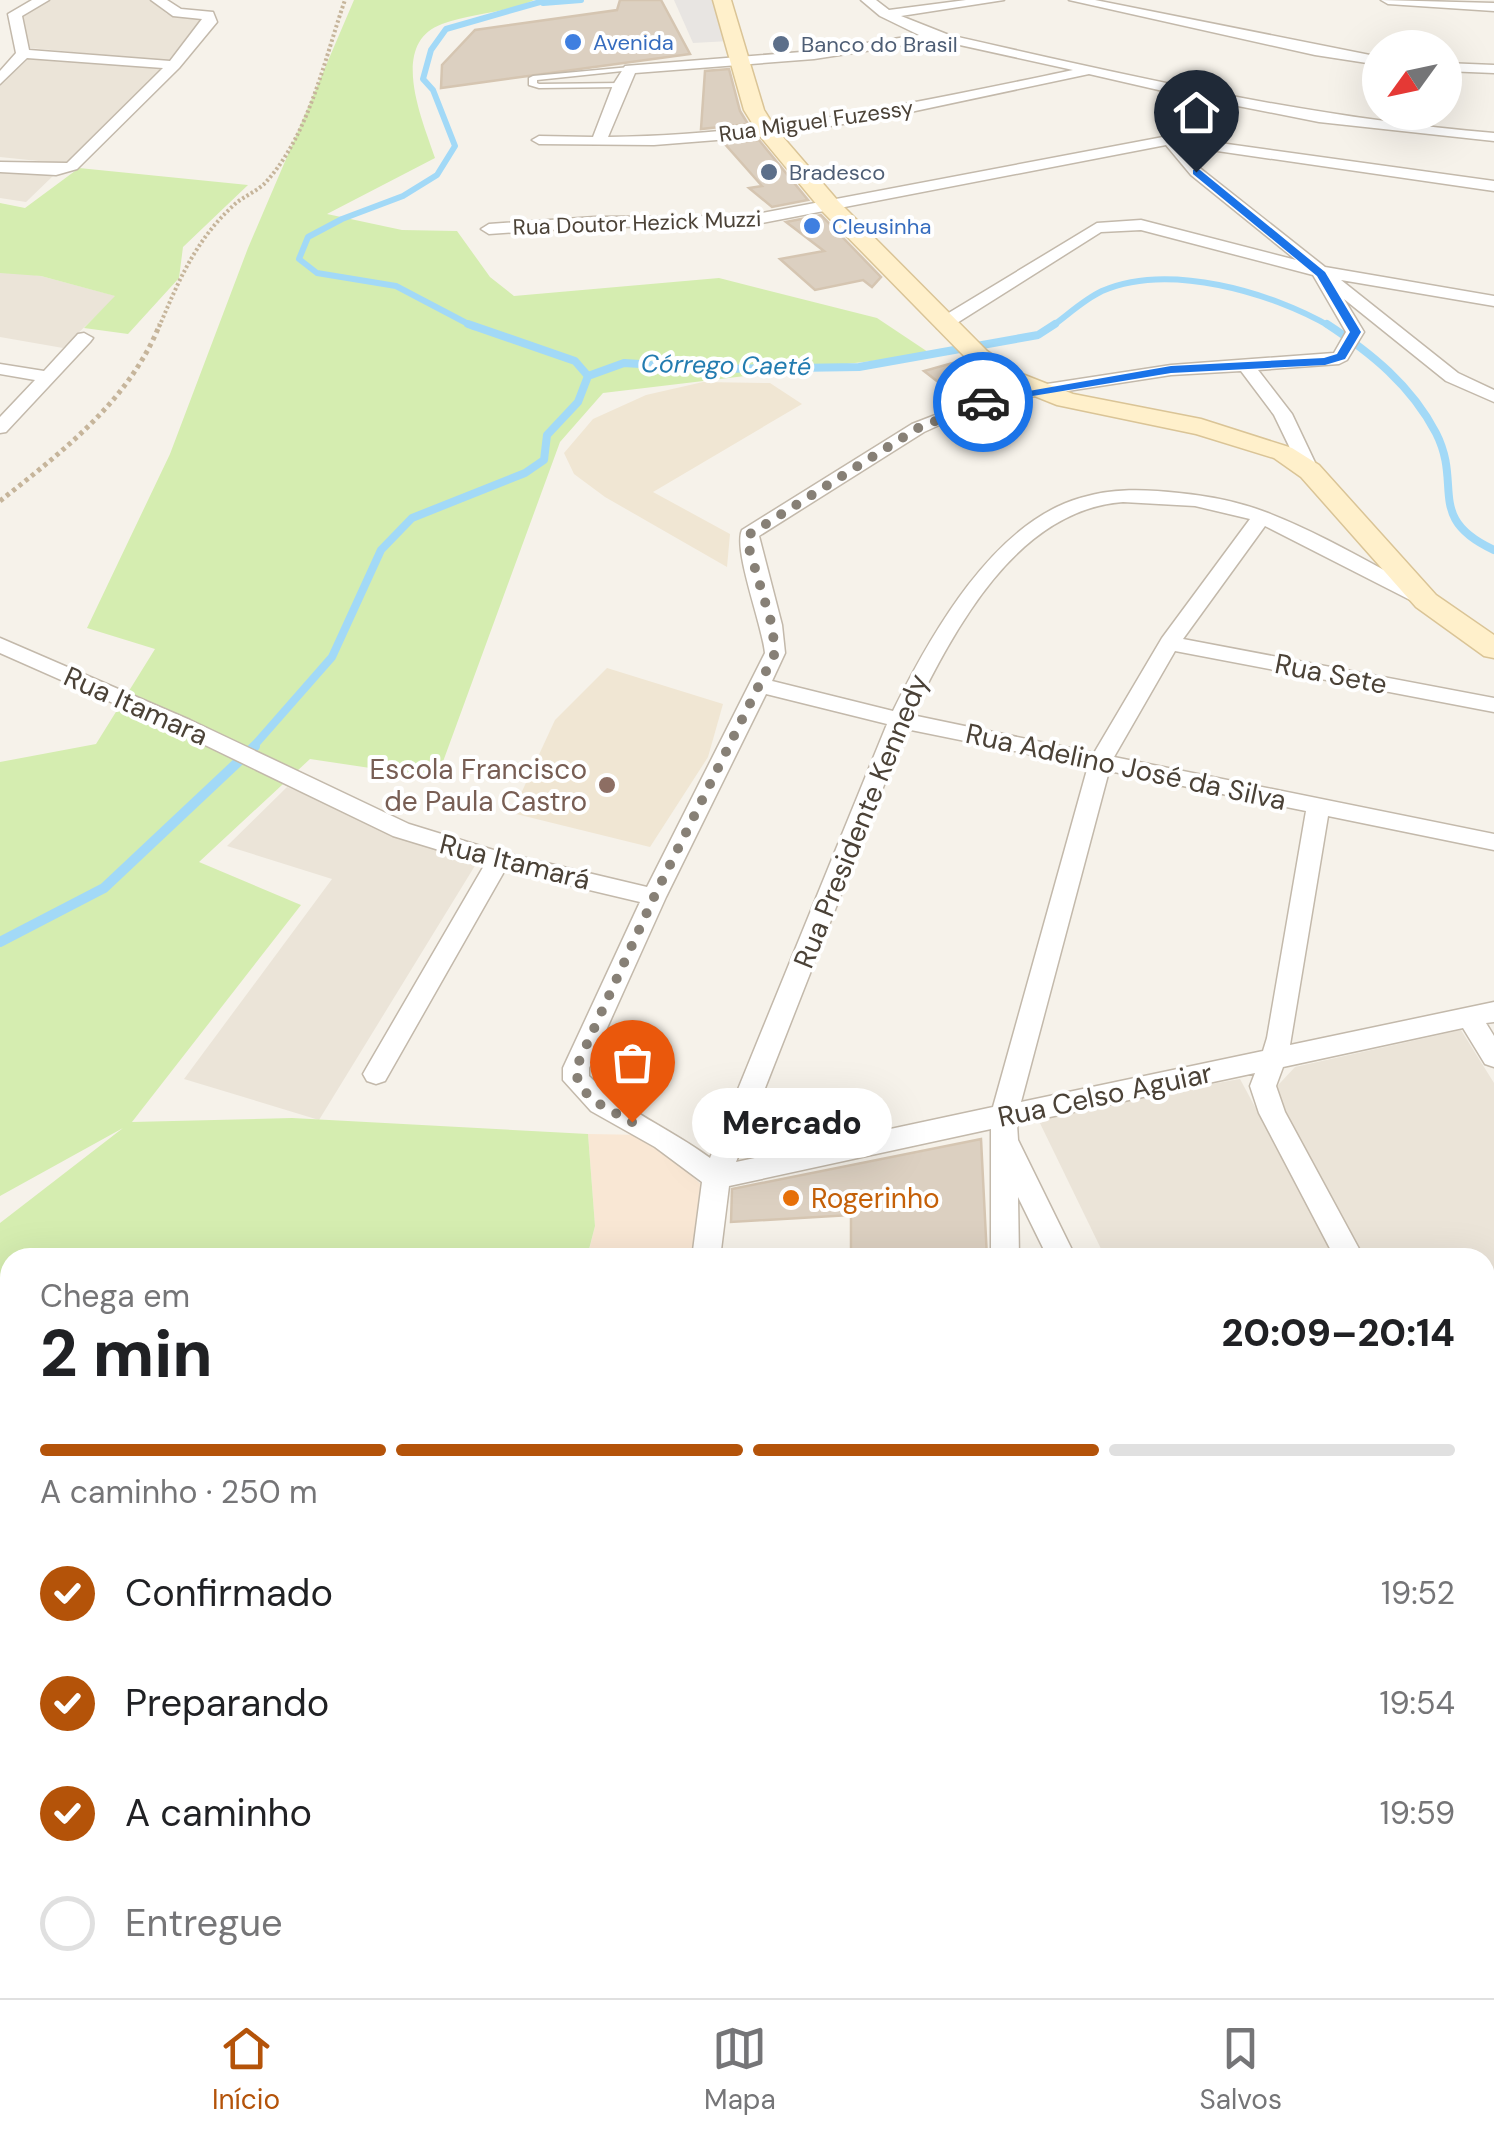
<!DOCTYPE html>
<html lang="pt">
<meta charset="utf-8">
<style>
body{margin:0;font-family:"DM Sans",sans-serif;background:#f6f6f6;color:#202124;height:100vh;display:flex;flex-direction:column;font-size:38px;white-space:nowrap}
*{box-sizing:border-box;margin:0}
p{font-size:32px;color:#757577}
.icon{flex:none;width:55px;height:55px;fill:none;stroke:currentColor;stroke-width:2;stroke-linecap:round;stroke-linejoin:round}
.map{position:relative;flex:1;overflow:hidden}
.side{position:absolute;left:0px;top:1248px;width:1495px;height:752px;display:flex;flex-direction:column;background:#fff;border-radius:30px 30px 0 0;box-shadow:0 10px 40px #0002}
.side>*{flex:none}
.needle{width:65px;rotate:237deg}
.controls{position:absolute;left:1362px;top:30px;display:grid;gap:20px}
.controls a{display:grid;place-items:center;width:100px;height:100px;border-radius:50%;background:#fff;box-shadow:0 10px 40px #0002;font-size:50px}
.pin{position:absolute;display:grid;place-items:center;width:85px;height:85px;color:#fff;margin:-102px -42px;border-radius:50% 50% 50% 0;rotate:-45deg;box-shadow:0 0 10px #0007}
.pin .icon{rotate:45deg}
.courier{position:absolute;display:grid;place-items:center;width:100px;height:100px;margin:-50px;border:8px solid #1a73e8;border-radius:50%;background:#fff;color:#222;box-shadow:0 2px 12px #0007}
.bubble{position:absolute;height:70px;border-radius:35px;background:#fff;box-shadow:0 10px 40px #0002;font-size:32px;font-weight:800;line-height:70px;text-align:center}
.headline em{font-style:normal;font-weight:800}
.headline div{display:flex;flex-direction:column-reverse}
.headline{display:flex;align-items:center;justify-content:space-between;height:170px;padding:0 40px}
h1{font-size:65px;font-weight:800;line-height:75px}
.bar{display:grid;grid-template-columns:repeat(4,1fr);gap:15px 10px;align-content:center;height:120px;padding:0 40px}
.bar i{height:12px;border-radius:8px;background:#e0e0e0}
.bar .selected{background:#b45309}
.bar p{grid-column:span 4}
ol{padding:0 40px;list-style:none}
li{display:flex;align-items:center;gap:30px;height:110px}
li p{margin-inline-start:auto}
li .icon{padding:10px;border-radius:50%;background:#b45309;color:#fff;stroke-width:4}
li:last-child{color:#757577}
li i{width:55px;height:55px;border:5px solid #e0e0e0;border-radius:50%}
.dock{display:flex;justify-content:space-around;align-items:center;height:140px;border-top:2px solid #e0e0e0;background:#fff;font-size:28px;color:#757577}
.dock a{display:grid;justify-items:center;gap:5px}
.dock .selected{color:#b45309}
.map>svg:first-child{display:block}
.residential{fill:#ebe4d8}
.commercial{fill:#f9e7d4}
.education{fill:#f0e6d3}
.green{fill:#d5edb0}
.parking{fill:#e8e5e2}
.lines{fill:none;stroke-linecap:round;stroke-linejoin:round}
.stream-far2{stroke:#a2d9f7;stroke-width:6}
.stream-far1{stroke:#a2d9f7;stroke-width:8}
.stream{stroke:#a2d9f7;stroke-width:10}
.building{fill:#dcd0c1;stroke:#d5c5b1;stroke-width:2.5}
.lane-casing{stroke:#c3b9ab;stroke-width:3}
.street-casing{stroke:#c3b9ab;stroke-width:3}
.secondary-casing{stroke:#dac496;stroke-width:3}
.path-far1{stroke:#c6b59b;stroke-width:4;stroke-dasharray:2.5 2.5;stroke-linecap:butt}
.path{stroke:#c6b59b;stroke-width:5;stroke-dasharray:4 4;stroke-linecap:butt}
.lane{fill:#fff;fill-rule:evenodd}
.street{fill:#fff;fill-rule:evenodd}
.secondary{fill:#fff0cb;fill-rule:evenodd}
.route{fill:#1a73e8}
.done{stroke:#878076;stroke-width:10;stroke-dasharray:0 18}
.shop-dot{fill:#3f7fe0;stroke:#fff;stroke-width:4}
.service-dot{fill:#5c6f8a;stroke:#fff;stroke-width:4}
.education-dot{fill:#8d6e63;stroke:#fff;stroke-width:4}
.food-dot{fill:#e8710a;stroke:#fff;stroke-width:4}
.labels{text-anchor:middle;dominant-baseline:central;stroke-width:8;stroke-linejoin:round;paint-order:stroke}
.far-shop-label{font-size:22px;fill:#366cbe;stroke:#fff;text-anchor:start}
.far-service-label{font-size:22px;fill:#4e5e75;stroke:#fff;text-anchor:start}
.far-street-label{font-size:22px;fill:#4b4237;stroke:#fff}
.far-water-label{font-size:25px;font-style:italic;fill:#237cb0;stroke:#fff}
.street-label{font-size:28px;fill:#4b4237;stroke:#fff}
.education-label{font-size:28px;fill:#785e54;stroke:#fff;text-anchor:end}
.food-label{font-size:28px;fill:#c56008;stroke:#fff;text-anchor:start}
</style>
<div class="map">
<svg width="1494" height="1998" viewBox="0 0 1494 1998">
<rect width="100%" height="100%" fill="#f6f2ea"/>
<g class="residential">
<polygon points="44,0 150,0 167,14 201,19 168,61 30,48 18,13"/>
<polygon points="32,56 165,68 67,164 0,157 0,85"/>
<polygon points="0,167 55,174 26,202 0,198"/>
<polygon points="0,270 41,276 116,296 63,348 0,337"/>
<polygon points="287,787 476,864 319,1120 184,1079 332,879 227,846"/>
<polygon points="1461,1030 1494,1083 1494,1440 1485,1442 1485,1258 1363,1257 1268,1096 1295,1067"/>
<polygon points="1240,1079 1336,1257 1105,1257 1036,1115"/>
<polygon points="1485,1534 1494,1550 1494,1997 1452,1998 1449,1990 1485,1990"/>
</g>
<polygon class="commercial" points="588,1134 646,1135 703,1186 693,1257 587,1258 595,1226"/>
<g class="education">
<polygon points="703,382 770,383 802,404 653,492 730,534 727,567 605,497 574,474 564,453 593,419 646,395"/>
<polygon points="607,668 723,704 708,757 650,847 512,813 555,720"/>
</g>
<g class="green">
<path d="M354,0H534C506,13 472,13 442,24C388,44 423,121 435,158L327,214L402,230L457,231L490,277L514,296L719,278L877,318L931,354L603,393L560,442L437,778L310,759L199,862L301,905L132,1122L292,1118L588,1134L595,1226L587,1257L10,1258V1990H456L451,1998H0V1223L123,1128L0,1196V762L96,744L155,649L87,628L170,454L248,248Z"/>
<polygon points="79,168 248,185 183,247 179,278 128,334 84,328 115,296 41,276 0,273 0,203 25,208"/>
</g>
<polygon class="parking" points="674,0 716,0 730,41 693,43"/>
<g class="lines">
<g class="stream-far2">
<polyline points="543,3 581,0"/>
<polyline points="474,327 396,286 317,273 299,259 308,237 342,219 403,196 437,175 455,146 433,90 423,79 431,50 446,29 547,0"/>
<path d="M1051,327C1068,315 1083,300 1102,291C1168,262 1271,292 1331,327"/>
</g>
<g class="stream-far1">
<polyline points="468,324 575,361 588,376"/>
<path d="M1327,324C1371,353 1411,385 1436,433C1463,486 1425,518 1494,550"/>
<polyline points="252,748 332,657 381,550 412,518 525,473 544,460 547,435 578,402 588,376 624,363 718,369 859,367 1038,335 1055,324"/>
</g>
<polyline class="stream" points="0,942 104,888 255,746"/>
</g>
<g class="building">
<polygon points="620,0 661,0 690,54 441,88 442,65 475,30 617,10"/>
<polygon points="729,69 740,111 748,124 701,129 705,71"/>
<polygon points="759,140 808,200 772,207 749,188 762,186 724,143"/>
<polygon points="821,215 881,277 872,287 863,280 815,290 780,259 824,251 786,222"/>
<polygon points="963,360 991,381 955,395 924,371"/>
<polygon points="981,1139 987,1258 851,1258 851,1215 731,1222 732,1189"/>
</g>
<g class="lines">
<g class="lane-casing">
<polygon id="lane" points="630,67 632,68 632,70 537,80 537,83 539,84 623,83 624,85 620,87 539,88 529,85 529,78 533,76"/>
</g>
<g class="street-casing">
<g id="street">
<polygon points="32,0 49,0 22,16 29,50 170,61 202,19 173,16 151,0 167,0 181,9 213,12 217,22 179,68 77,169 56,175 0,172 0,162 67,163 163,68 27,58 0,84 0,71 16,53 8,14"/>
<path d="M861,0H876L889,10L966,0H1004L901,16L949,35C1129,76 1309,118 1494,133V141L1319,122L1177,94V137L1494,181V191L1183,146L1201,169L1325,267L1494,296V306L1341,280L1458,373L1494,390V402L1446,381L1344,299L1364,332L1347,360L1339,364L1258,370L1292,414L1319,471L1317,475H1303L1274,415L1241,371L1171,375L1003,401L968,412L924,432L759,536L782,625L785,653L772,681L893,711C930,636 993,523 1080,498C1112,488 1145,489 1179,493C1209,496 1240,502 1268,513C1325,535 1378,568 1432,596V604H1418L1265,526L1183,639L1494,698V712L1175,651L1114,757L1494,834V850L1328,816L1290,1045L1494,1002V1022L1486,1023L1494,1036V1067L1485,1064L1463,1028L1283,1067L1276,1086L1285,1112L1364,1258H1335L1259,1113L1250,1086L1255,1073L1017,1124L1018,1140L1076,1258H1048L1018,1197L1019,1258H991V1129L729,1186L720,1258H692L702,1182L655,1147L591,1111L563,1080V1068L640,902L505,870L385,1081L376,1084L367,1081L363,1074L367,1067L485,864L393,836L174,730L0,653V638L190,720L409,824L500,852L647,887L765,653C762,624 733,550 742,530L912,424L995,392L1171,365L1334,353L1346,332L1313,275L1141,230L1101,232L949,328H937V320L1097,223L1141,220L1296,260L1191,175L1166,145L746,226L595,227L489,234L481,229L489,224L595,217L746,216L1163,137V91L1089,74L887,117L768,136L654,145L539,144L532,140L539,136L593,137L613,85L625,66L814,51L919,35L880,16ZM937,40L1073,70C919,102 766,136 608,137L635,73L814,59ZM1123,502L1195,506L1250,519L1162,638L1094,753L912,715C954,630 1016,510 1123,502ZM766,694L887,724L710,1158C671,1129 623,1110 589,1076V1068L666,897ZM906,729L1088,766L993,1107L736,1162ZM1109,771L1306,811L1267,1038L1263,1051L1021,1102Z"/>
<polygon points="1069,0 1095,0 1380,57 1380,65 1315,55"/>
<polygon points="1381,0 1494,3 1494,11 1388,4"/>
<polygon points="1445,63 1494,65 1494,73 1445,71"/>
<polygon points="84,333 93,338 90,342 6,432 0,433 0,417 35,380 0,374 0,364 44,371 78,334"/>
<polygon points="1494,1466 1494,1536 1485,1532 1485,1468"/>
<rect x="600" y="1990" width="36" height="8"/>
<polygon points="965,1990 1021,1990 1018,1998 962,1998"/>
<polygon points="1023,1990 1059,1990 1061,1998 1025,1998"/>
<polygon points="1379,1990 1416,1990 1419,1998 1382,1998"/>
</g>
</g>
<g class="secondary-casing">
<polygon id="secondary" points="713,0 731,0 764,110 776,129 839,202 987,351 1017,372 1073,394 1201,419 1292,448 1319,465 1436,595 1494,635 1494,658 1484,656 1416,607 1301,477 1274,458 1196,434 1057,405 999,382 969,361 823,212 760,136 744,110"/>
</g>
<path class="path-far1" d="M159,327C179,280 196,239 235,204C244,196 258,191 266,182C310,133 324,60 345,0"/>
<path class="path" d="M0,501C63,451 129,401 160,324"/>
<use href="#lane" class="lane"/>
<use href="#street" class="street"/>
<use href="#secondary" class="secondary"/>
</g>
<polygon class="route" points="1193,170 1200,170 1325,272 1361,332 1345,359 1325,365 1171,373 978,405 983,399 1171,366 1324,358 1337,354 1350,332 1317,276 1193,174"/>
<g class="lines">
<path class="done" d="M632,1122C609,1109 576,1097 576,1068L654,897L775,653L772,625L748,545L750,534L918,428L983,402"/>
</g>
<g class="shop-dot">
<circle cx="573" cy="42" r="10"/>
<circle cx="812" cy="226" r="10"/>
</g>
<g class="service-dot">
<circle cx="781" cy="44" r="10"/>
<circle cx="769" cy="172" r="10"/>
</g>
<circle class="education-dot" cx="607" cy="785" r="10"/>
<circle class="food-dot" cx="791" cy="1198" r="10"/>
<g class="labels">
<g class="far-shop-label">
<text x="593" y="42">Avenida</text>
<text x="832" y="226">Cleusinha</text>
</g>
<g class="far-service-label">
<text x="801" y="44">Banco do Brasil</text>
<text x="789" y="172">Bradesco</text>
</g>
<g class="far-street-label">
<text transform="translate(816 121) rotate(-8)">Rua Miguel Fuzessy</text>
<text transform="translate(637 223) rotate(-2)">Rua Doutor Hezick Muzzi</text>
</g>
<g class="far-water-label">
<text transform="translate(726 365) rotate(1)">Córrego Caeté</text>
</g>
<g class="street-label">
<text transform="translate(1331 674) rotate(11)">Rua Sete</text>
<text transform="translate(136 706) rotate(24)">Rua Itamara</text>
<text transform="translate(1126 767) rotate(12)">Rua Adelino José da Silva</text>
<text transform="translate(861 821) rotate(-68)">Rua Presidente Kennedy</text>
<text transform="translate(515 862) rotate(14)">Rua Itamará</text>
<text transform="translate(1105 1095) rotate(-12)">Rua Celso Aguiar</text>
</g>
<g class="education-label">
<text x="587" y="769">Escola Francisco<tspan x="587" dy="32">de Paula Castro</tspan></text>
</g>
<g class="food-label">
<text x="811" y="1198">Rogerinho</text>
</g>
</g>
</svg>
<div class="controls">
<a><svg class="needle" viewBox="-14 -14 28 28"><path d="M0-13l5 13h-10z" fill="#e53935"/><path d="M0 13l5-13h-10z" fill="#757577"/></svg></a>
</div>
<div class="pin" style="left:632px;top:1122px;background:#ea580c"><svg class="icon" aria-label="bag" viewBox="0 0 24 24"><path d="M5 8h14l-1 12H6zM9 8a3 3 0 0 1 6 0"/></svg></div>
<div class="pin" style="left:1196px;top:172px;background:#1f2937"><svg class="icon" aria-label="home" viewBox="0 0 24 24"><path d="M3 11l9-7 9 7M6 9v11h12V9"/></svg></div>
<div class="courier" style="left:983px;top:402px"><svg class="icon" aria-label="car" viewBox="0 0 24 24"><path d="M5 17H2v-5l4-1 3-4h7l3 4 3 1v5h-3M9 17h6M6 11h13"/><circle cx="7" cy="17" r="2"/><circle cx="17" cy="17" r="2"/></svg></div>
<div class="bubble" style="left:692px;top:1088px;width:200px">Mercado</div>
<section class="side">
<div class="headline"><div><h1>2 min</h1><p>Chega em</p></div><em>20:09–20:14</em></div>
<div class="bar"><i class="selected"></i><i class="selected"></i><i class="selected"></i><i></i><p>A caminho · 250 m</p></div>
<ol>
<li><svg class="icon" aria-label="check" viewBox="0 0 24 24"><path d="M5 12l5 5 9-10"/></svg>Confirmado<p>19:52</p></li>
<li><svg class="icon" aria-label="check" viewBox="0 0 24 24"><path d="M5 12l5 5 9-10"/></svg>Preparando<p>19:54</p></li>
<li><svg class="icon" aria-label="check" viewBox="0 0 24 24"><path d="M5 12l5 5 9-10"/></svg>A caminho<p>19:59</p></li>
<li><i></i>Entregue</li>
</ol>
</section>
</div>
<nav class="dock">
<a class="selected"><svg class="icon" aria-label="home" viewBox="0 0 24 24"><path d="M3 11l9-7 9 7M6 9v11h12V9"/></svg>Início</a>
<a><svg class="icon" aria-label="map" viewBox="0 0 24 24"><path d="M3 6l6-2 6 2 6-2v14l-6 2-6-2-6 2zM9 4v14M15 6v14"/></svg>Mapa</a>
<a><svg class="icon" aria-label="saved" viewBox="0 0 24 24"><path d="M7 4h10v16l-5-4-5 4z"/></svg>Salvos</a>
</nav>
